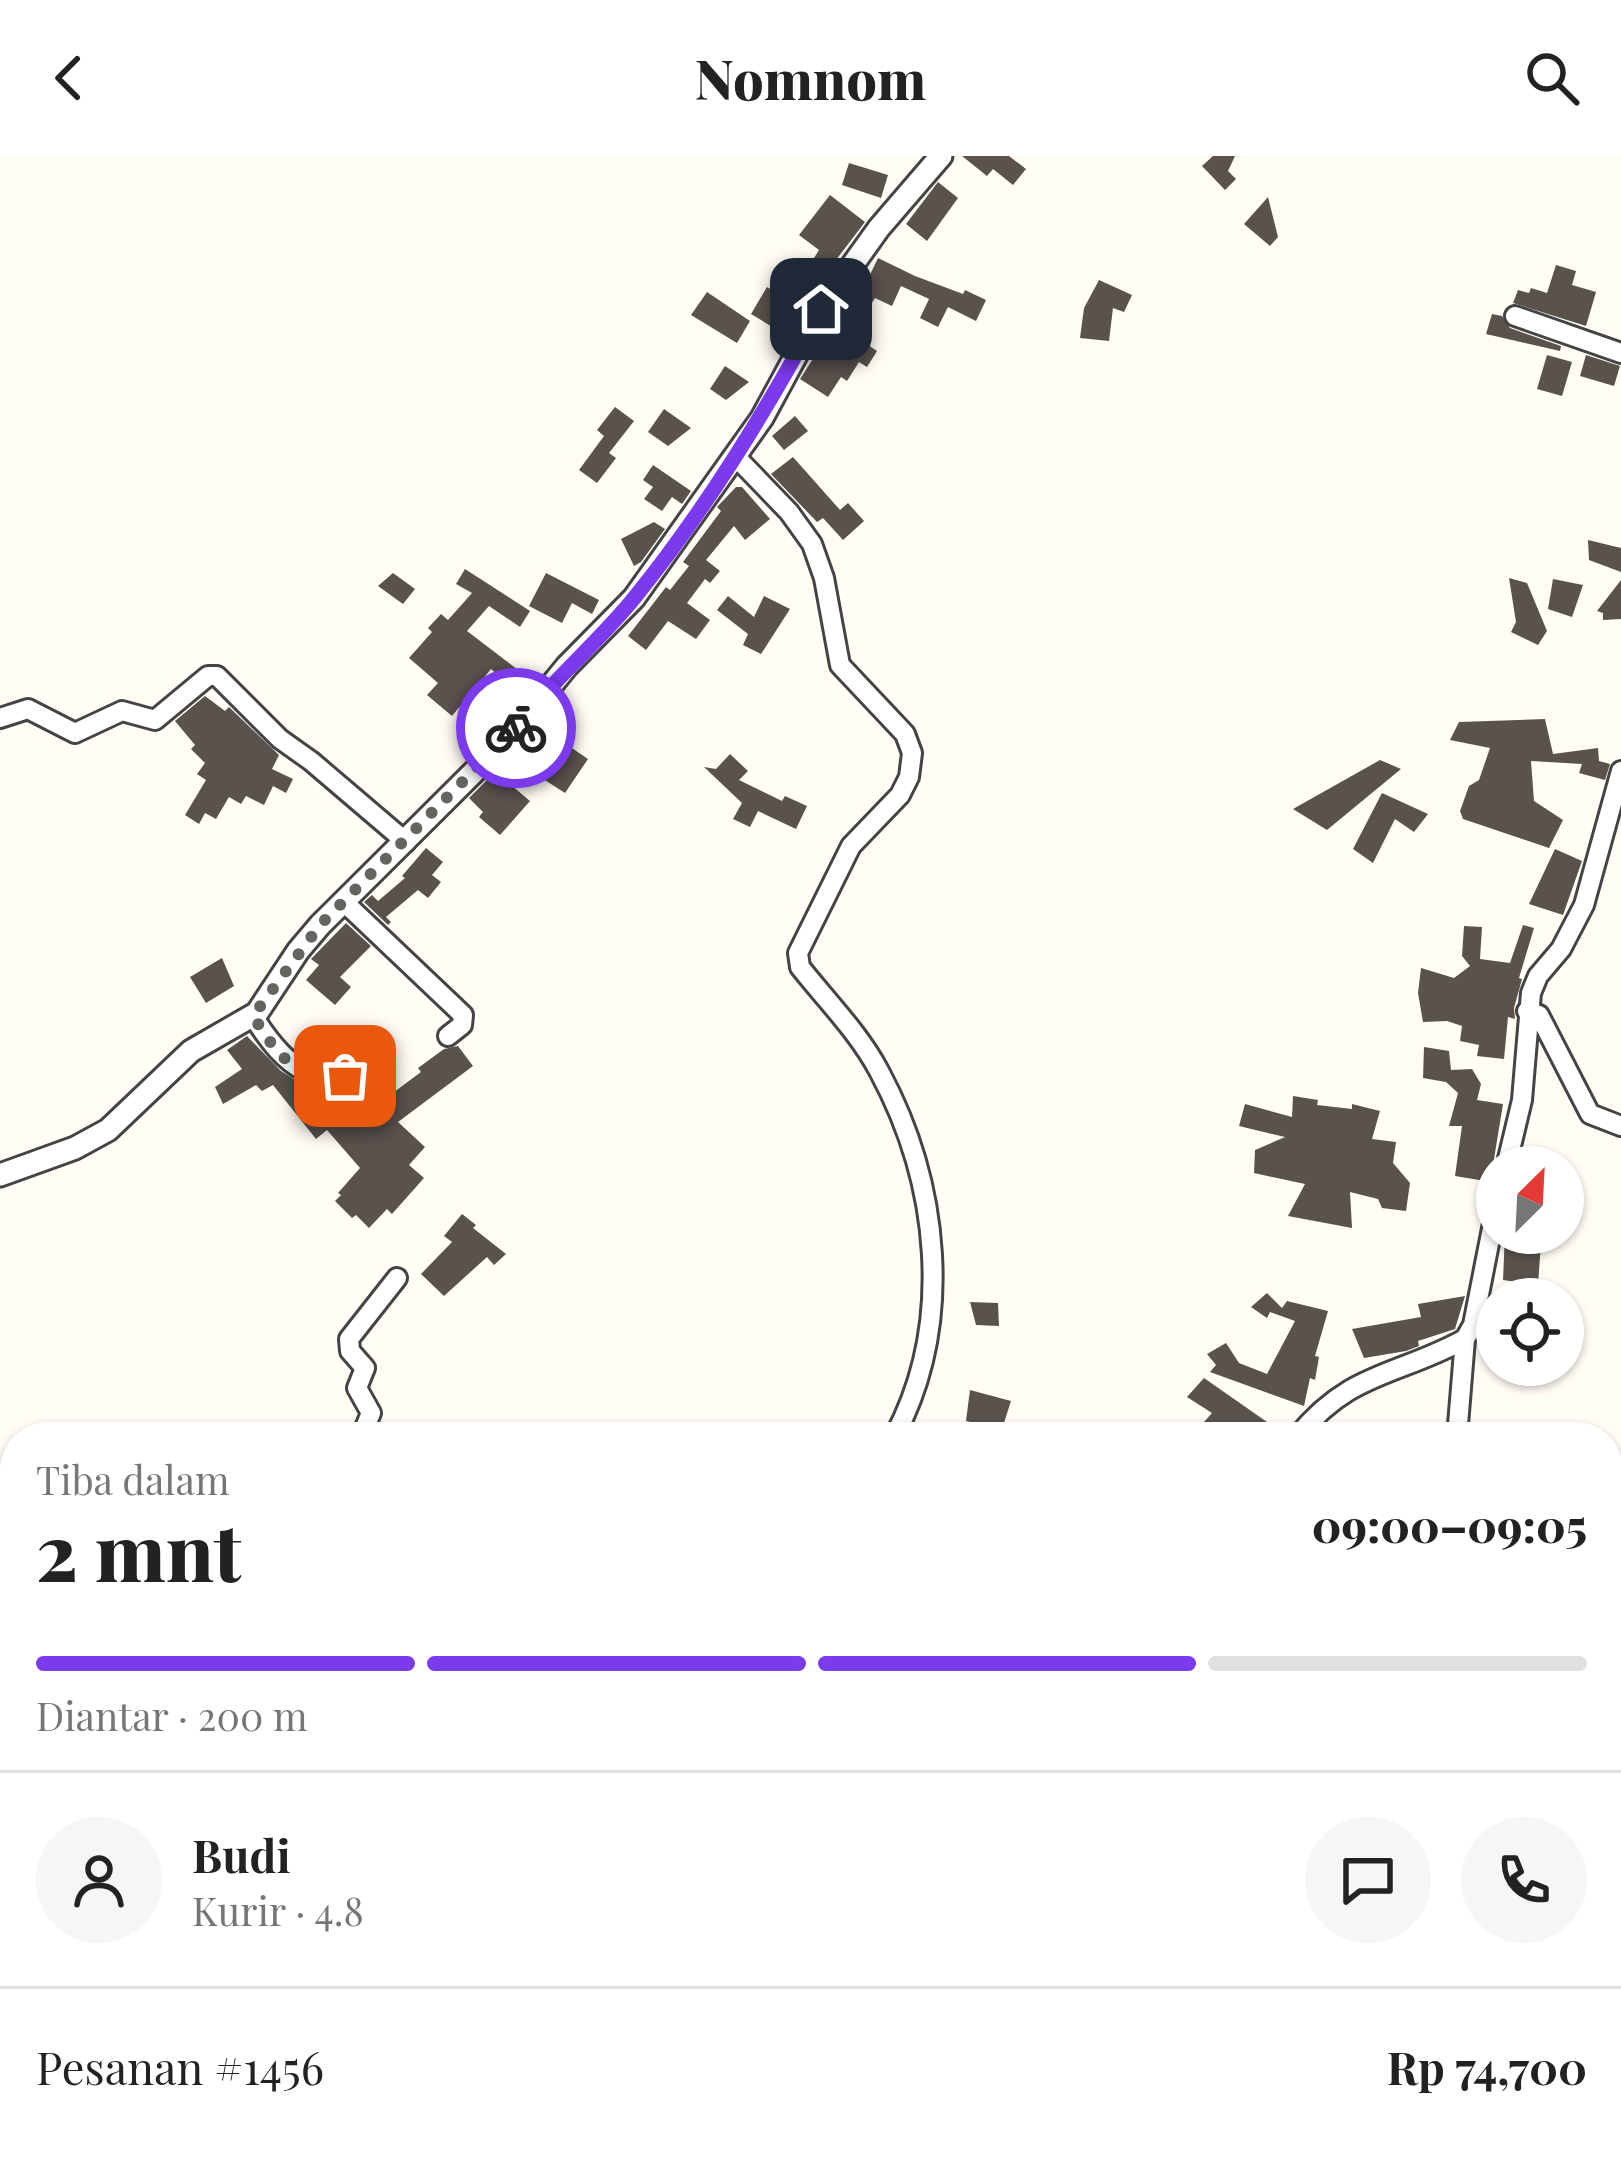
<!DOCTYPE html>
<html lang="id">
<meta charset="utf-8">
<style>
body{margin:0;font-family:"Playfair Display",serif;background:#f6f6f6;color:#222;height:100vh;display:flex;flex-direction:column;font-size:45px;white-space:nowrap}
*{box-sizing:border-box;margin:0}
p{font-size:39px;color:#767676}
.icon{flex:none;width:66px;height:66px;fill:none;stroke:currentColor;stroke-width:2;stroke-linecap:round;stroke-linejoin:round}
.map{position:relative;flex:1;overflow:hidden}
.panel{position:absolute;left:0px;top:1266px;width:1623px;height:747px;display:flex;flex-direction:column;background:#fff;border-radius:48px 48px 0 0;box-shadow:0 3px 9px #0004}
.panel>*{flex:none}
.needle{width:78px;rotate:24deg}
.buttons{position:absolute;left:1476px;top:990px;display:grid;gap:24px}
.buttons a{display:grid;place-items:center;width:108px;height:108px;border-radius:50%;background:#fff;box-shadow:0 3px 9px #0004;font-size:60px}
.pin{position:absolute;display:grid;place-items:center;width:102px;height:102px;color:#fff;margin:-51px;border-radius:24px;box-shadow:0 6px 18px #0006}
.courier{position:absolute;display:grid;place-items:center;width:120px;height:120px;margin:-60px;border:9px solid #7c3aed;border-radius:50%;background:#fff;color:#222;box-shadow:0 3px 15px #0007}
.head em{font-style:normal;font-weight:800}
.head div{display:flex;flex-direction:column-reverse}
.head{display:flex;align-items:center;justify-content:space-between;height:204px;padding:0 36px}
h1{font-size:78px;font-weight:800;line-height:90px}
.bar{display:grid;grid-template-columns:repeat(4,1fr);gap:18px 12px;align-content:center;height:144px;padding:0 36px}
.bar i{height:15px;border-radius:9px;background:#e0e0e0}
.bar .selected{background:#7c3aed}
.bar p{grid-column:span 4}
.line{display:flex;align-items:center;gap:30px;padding:0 36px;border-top:3px solid #e0e0e0}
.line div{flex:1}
.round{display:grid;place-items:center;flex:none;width:126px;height:126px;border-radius:63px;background:#f6f6f6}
header{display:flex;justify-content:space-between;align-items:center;height:156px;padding:0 36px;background:#fff;font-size:54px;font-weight:800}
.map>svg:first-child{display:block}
.building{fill:#5a524d}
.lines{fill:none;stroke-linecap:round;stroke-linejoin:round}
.minor-casing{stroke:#444;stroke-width:24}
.tertiary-casing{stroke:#444;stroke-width:27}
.minor{stroke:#fff;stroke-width:18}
.tertiary{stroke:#fff;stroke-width:21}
.done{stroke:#646461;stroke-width:12;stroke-dasharray:0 21.6}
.route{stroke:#7c3aed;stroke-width:15}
</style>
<header><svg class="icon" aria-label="back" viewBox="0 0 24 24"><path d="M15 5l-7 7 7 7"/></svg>Nomnom<svg class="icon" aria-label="search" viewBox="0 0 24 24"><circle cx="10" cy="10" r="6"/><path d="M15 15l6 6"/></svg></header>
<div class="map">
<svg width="1621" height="2012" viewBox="0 0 1621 2012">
<rect width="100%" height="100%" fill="#fffdf5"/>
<g class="building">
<polygon points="962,0 1009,0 1026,13 1013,29 993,13 987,20"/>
<polygon points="1213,0 1235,0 1228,15 1236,23 1225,34 1202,10"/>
<polygon points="849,7 888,19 881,42 842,29"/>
<polygon points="938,26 958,42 927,85 906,68"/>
<polygon points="830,39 865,66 826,117 789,181 751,158 767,131 788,144 819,94 799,79"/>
<polygon points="1268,41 1278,81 1270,90 1244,68"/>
<polygon points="878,102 915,120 963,138 965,134 986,144 976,165 948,151 938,171 920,162 929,143 901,130 892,150 875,142 852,178 877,195 867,211 859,206 847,225 841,221 828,241 800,223 854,139 859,142"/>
<polygon points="1556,109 1576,115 1572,129 1596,136 1586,170 1513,147 1518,134 1529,137 1531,132 1547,137"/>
<polygon points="1099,124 1132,139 1124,156 1113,152 1109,185 1080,182 1084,152"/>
<polygon points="707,136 750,165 737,187 691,159"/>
<polygon points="1492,158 1502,160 1510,172 1561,190 1560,195 1486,178"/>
<polygon points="1547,199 1572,206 1562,240 1537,233"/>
<polygon points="1586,199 1620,210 1614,230 1580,220"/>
<polygon points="725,210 749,226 726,244 710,233"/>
<polygon points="615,251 634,265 609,297 616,302 597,327 579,314 604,280 597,274"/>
<polygon points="664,253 691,272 668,290 648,276"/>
<polygon points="795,260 808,275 784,294 772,280"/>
<polygon points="793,301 840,354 848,347 864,365 843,384 823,362 817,366 771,318"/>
<polygon points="653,309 691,335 682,348 672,341 662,355 644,343 653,331 643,324"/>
<polygon points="736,331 742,331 770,363 745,384 734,370 706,404 720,415 710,427 705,423 687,447 710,464 696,483 668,465 646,494 628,480 666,431 670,434 689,410 683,406 721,355 717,351"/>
<polygon points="654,366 665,373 641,406 634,410 621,383"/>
<polygon points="1588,384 1621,392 1621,416 1589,404"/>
<polygon points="465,413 530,455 520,471 489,450 467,475 534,526 523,541 491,513 452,560 427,539 438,527 409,502 432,476 428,472 441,458 448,464 472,437 456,428"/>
<polygon points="393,417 415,433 403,448 378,430"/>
<polygon points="546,417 599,444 592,458 572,447 562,467 529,450"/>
<polygon points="1509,422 1527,427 1547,475 1538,489 1511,476 1516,466"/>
<polygon points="1553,423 1583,429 1572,461 1548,453"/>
<polygon points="1621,424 1621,463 1603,464 1603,457 1597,455"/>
<polygon points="728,440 754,461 764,440 790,453 761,498 743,489 748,478 717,454"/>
<polygon points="205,540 225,555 229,551 279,599 272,613 293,623 286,637 273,630 264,649 246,640 241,648 229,641 216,663 205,657 199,668 185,659 206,624 197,618 205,607 191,593 195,589 175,565"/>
<polygon points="1545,563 1553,598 1598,592 1599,605 1610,608 1605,624 1579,617 1582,608 1531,605 1534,645 1563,664 1549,692 1463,663 1460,655 1469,630 1479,624 1490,592 1450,584 1459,566"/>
<polygon points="530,580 554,600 563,586 588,603 565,637 512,603"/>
<polygon points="730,598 748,615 739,624 782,645 785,640 807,650 796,673 758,655 750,671 733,663 742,647 704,611 716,613"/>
<polygon points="1380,604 1401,613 1327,674 1293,653"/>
<polygon points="498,618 530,645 500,679 479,661 483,656 469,642 492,619 495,622"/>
<polygon points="1382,637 1428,658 1414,676 1395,663 1373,707 1353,693"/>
<polygon points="426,692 443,706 432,719 441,726 428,742 418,734 386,761 391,766 388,769 364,746 372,739 378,745 405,722 402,720"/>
<polygon points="1555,693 1582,705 1563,759 1529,748"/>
<polygon points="346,767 371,790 340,821 351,831 335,849 306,824 319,809 311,803"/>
<polygon points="1523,769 1534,772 1519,822 1522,823 1514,852 1515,863 1508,861 1504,903 1477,900 1479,889 1460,885 1462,870 1447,865 1423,866 1418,837 1421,812 1454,822 1470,810 1462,800 1464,770 1482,771 1480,803 1510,807"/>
<polygon points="222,802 234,830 206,847 190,821"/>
<polygon points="247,880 281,915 303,929 331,962 367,930 382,945 421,916 418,912 444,893 458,890 473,910 398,966 425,991 409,1009 424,1022 392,1058 387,1053 369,1072 356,1059 352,1062 335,1045 341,1039 338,1037 360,1012 327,974 316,983 273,929 262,935 256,929 223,948 215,931 242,913 227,894"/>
<polygon points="1424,891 1449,895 1451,914 1472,913 1481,928 1477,944 1503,948 1493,1009 1497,1027 1455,1020 1462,970 1449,970 1458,937 1446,926 1423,922"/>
<polygon points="1293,940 1318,944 1317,949 1352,953 1352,948 1380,955 1372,983 1396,986 1393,1007 1410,1027 1406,1055 1382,1052 1378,1043 1350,1036 1352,1072 1288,1060 1305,1028 1254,1017 1255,994 1285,981 1239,970 1245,948 1292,961"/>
<polygon points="462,1058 476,1069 473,1072 506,1098 494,1109 487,1101 444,1140 421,1118 452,1086 444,1080"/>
<polygon points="1505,1077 1541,1087 1538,1129 1503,1124"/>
<polygon points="1267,1137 1282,1152 1287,1145 1328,1155 1315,1200 1319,1201 1315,1224 1310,1222 1304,1250 1210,1216 1216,1209 1207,1198 1226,1187 1239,1207 1267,1218 1295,1165 1270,1156 1267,1162 1251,1151"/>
<polygon points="1465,1140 1455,1173 1418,1185 1419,1190 1406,1195 1364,1202 1352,1173 1421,1161 1418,1148"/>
<polygon points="970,1146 998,1147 999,1170 976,1169"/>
<polygon points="1204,1222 1284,1278 1284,1281 1205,1281 1195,1276 1212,1257 1187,1241"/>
<polygon points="970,1234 1011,1245 1002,1273 966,1265"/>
<polygon points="885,1998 941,1998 939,2012 883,2012"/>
</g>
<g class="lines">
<g class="minor-casing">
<g id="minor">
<polyline points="1515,160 1621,197"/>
<path d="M736,301L789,356L812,388L824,422L840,509L905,578L912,597L909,621L900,639L851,690L798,797L800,811C826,844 859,877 879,915C939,1026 955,1167 894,1281"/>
<polyline points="0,562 28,553 75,577 122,555 155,564 208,520 217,520 280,583 311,605 406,686"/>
<polyline points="344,746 463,859 462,869 448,880"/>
<polyline points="1527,855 1539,859 1590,958 1621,970"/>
<path d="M253,860C285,911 316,939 377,907"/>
<polyline points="1506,1011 1522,944 1531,837 1538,820 1561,793 1584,749 1621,615"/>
<polyline points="361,1281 371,1257 357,1232 365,1212 350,1195 349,1183 397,1122"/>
<path d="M1297,1281C1350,1215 1398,1220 1465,1183L1473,1169L1497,1047"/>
<polyline points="1457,1281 1465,1183"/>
<polyline points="1608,1393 1621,1395"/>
<polyline points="1608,1678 1621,1680"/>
<polyline points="0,1691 15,1706"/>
<polyline points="0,1949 15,1958"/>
<polyline points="220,1998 221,2010"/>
<polyline points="1397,1998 1398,2012"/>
<polyline points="984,2012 988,1998"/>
</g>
</g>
<g class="tertiary-casing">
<polyline id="tertiary" points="0,1019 75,992 108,974 191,895 257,857 298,795 320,769 509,581 567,510 634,442 762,262 821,153 879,72 941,0"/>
</g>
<use href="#minor" class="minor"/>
<use href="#tertiary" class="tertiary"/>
</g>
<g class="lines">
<path class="done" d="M345,920C293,922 279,901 253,860L320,769L516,572"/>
<path class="route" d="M516,572C552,524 598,487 635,441C707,352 767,254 821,153"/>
</g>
</svg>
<div class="buttons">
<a><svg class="needle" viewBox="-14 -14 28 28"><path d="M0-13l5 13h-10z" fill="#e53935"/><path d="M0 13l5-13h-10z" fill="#767676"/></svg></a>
<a><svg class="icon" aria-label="locate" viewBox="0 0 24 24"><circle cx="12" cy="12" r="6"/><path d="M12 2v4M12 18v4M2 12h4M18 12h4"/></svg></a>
</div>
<div class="pin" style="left:345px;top:920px;background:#ea580c"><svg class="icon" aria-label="bag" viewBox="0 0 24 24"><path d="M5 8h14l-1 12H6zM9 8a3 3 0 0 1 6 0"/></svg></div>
<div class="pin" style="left:821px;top:153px;background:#1f2937"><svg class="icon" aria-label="home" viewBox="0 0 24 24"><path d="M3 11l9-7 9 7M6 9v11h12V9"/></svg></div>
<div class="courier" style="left:516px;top:572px"><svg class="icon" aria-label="bike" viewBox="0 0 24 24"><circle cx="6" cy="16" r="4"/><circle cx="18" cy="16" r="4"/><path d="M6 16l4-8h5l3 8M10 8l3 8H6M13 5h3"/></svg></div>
<section class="panel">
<div class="head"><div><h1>2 mnt</h1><p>Tiba dalam</p></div><em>09:00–09:05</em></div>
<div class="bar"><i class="selected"></i><i class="selected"></i><i class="selected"></i><i></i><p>Diantar · 200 m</p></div>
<div class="line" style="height:216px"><a class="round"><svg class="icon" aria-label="person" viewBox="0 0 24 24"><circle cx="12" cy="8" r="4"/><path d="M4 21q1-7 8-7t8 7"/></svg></a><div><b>Budi</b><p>Kurir · 4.8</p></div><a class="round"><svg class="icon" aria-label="chat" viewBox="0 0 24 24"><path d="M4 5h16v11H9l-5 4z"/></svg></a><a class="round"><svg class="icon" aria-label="phone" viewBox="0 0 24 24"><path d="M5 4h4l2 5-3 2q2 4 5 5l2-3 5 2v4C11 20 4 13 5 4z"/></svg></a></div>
<div class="line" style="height:156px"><div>Pesanan #1456</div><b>Rp 74,700</b></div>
</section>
</div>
